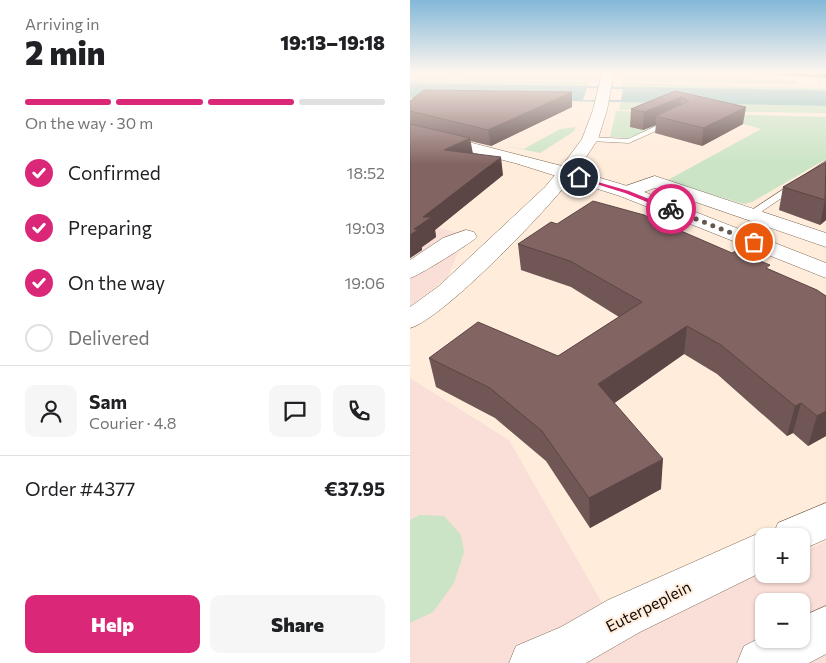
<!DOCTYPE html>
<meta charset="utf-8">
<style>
body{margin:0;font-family:Commissioner,sans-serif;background:#f6f6f6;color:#202124;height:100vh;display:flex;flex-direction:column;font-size:19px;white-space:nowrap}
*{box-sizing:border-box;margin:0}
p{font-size:16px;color:#757577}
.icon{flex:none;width:28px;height:28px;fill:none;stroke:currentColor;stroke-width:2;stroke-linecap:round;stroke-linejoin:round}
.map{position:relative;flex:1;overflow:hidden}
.panel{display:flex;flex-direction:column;background:#fff;width:410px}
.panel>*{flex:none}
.buttons{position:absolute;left:345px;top:528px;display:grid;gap:10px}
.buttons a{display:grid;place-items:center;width:55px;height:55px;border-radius:10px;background:#fff;box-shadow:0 1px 4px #0004;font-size:25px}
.pin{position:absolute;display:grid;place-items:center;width:42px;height:42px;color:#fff;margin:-21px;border:2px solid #fff;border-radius:50%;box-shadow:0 1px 5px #0007}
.courier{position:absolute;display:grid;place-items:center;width:50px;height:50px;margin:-25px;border:4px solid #db2777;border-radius:50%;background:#fff;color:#222;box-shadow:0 1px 6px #0007}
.headline em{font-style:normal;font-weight:800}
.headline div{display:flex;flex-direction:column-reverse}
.headline{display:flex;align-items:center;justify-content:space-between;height:85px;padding:0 25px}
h1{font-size:32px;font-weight:800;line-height:38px}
.bar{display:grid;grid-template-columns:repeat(4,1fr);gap:8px 5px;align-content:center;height:60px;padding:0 25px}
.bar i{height:6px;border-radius:4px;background:#e0e0e0}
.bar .active{background:#db2777}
.bar p{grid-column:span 4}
.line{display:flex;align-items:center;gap:12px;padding:0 25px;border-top:1px solid #e0e0e0}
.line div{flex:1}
.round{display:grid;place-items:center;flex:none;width:52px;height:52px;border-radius:10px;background:#f6f6f6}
ol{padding:0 25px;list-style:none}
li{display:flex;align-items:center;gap:15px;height:55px}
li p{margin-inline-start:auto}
li .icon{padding:5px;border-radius:50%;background:#db2777;color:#fff;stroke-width:4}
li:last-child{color:#757577}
li i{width:28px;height:28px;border:2px solid #e0e0e0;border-radius:50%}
.action{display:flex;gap:10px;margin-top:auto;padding:10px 25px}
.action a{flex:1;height:58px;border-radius:10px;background:#db2777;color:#fff;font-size:20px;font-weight:800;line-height:58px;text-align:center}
.action a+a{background:#f6f6f6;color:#202124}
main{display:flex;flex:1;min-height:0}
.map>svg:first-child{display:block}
.commercial{fill:#f9dfd8;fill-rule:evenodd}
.green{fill:#cae4c5}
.water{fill:#8bbec0}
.pier{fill:#ffecdb}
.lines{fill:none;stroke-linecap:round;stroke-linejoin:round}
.lane-casing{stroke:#7e6a56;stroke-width:1}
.street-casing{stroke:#7e6a56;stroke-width:1}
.secondary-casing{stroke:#7e6a56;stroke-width:1}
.lane{fill:#fff;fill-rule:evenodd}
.street{fill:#fff;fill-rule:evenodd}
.secondary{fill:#fff;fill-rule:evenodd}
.wall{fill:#705655}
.shaded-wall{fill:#5b4645}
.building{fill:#826463;stroke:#5b4645}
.route{fill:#db2777}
.done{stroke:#64594f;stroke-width:5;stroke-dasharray:0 9}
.labels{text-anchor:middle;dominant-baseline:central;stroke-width:4;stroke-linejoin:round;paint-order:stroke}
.near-street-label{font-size:16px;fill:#110a04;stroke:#ffecdb}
</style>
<main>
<section class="panel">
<div class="headline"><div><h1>2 min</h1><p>Arriving in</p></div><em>19:13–19:18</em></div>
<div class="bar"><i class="active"></i><i class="active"></i><i class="active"></i><i></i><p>On the way · 30 m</p></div>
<ol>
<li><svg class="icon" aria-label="check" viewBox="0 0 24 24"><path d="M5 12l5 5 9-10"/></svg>Confirmed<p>18:52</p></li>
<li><svg class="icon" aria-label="check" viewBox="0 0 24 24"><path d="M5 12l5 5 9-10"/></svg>Preparing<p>19:03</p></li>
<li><svg class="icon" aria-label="check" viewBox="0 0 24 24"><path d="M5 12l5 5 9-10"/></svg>On the way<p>19:06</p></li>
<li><i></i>Delivered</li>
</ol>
<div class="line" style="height:90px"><a class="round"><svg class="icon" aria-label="person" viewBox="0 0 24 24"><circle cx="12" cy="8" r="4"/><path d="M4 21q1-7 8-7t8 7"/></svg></a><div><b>Sam</b><p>Courier · 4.8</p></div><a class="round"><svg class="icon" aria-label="chat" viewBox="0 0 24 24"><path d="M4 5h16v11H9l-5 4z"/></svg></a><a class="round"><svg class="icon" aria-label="phone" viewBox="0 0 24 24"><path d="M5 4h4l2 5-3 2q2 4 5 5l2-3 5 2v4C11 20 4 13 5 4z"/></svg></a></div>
<div class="line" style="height:65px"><div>Order #4377</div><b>€37.95</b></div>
<div class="action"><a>Help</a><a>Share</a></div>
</section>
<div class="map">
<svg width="416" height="663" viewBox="0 0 416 663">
<rect width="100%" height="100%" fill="#ffecdb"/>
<g class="commercial">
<polygon points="0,222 56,234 37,278 0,306"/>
<path d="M0,378L99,440L212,638L354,571V574H391V553L416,541V663H0ZM354,601H391V639H354Z"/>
</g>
<g class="green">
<polygon points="6,72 134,72 141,74 183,72 180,81 0,77 0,73"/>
<polygon points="213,77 385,80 385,84 212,81"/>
<polygon points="0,79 179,82 177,88 0,83"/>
<polygon points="212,83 416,88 416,91 297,88 214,89"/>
<polygon points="211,102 416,106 416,113 209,110"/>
<polygon points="206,111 416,117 416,159 342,202 334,204 256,181 351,129 309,117 247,126 220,138 200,137"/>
<polygon points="166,127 163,132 130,153 95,146 114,149 150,129"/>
<polygon points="10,515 34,516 51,535 54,552 44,583 23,612 0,623 0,520"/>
</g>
<polygon class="water" points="0,83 402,90 416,91 416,106 0,98"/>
<polygon class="pier" points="177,88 213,89 211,100 173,100"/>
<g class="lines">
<g class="lane-casing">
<g id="lane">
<polygon points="259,120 266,122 219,143 180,141 176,139 180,137 218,139"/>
<polygon points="416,161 416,168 345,216 337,216 336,214"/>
</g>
</g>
<g class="street-casing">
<g id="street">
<path d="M156,168L162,169L165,173C144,204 32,320 0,328V307L29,286L135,187L150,169Z"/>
<polygon points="245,176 416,233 416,247 245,188 217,198 210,196 208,192 210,188"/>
<path d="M56,230L64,232L67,237C64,241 7,277 0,278V260L33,238Z"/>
<polygon points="416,503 416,539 391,550 391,536 354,536 354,571 230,632 183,659 176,663 99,663 106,646 151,627 198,600 340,537 354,531 363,535 368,523"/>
<polygon points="416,606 416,654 399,663 327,663 334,646 354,636 354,639 391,639 391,617"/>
</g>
</g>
<g class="secondary-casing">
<polygon id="secondary" points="192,72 204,72 197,110 188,139 167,171 224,188 416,263 416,278 210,196 105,163 0,137 0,127 152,166 172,139 183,110"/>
</g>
<use href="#lane" class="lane"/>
<use href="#street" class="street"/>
<use href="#secondary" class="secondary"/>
</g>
<g class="wall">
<polygon points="342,72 416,72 416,78 342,73"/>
<polygon points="265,91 333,124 292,146 245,133 246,125 233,130 220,127 221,109"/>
<polygon points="162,92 162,107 81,146 60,141 62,154 93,175 25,230 26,237 12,247 12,250 0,258 0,101"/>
<polygon points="416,162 416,220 410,225 369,210 373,187"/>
<polygon points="147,224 359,269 416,296 416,436 398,446 383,433 377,436 307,374 274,354 204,403 251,489 180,528 136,461 85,418 26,387 19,358 148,356 209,317 161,287 111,270 108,244"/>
</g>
<g class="shaded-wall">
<polygon points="162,92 162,107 81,146 78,130"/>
<polygon points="271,97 270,114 246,116 246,125 233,130 234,112"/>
<polygon points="336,107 333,124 292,146 293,128"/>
<polygon points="60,138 63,154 34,150"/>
<polygon points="91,157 93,175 25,230 26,237 12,247 12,250 0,258 0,235 13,217"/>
<polygon points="415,200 416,200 416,220 410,225"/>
<polygon points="277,326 274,354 189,414 188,384"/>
<polygon points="391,403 383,433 377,436 385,406"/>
<polygon points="416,411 416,436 398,446 407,416"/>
<polygon points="253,459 251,489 180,528 179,498"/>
</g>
<g class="building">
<polygon points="14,90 162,92 78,130 0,111 0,101"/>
<polygon points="265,91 336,107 293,128 246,116 279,101 271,97 234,112 221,109"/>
<polygon points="0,124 60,138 34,150 91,157 13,217 22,217 4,229 8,230 0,235"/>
<polygon points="416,162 415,200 373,187"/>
<polygon points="183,201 234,215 322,253 326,251 360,265 356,268 407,290 416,296 416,411 407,416 391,403 385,406 311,345 277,326 188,384 253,459 179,498 132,431 80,388 19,358 68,322 148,356 232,302 160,261 108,244 141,222 147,224"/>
</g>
<linearGradient id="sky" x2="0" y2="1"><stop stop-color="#83b8d8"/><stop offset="0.44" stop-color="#fff6ef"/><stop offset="1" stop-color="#fff6ef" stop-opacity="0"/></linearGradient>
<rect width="416" height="165" fill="url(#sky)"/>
<polygon class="route" points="167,176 219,191 264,209 259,211 215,193 167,178"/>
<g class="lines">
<polyline class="done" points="261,209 344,242"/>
</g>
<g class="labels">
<g class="near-street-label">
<text transform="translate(238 606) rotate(-27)">Euterpeplein</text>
</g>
</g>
</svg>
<div class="buttons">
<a>+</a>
<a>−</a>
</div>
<div class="pin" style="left:344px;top:242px;background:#ea580c"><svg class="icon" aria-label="bag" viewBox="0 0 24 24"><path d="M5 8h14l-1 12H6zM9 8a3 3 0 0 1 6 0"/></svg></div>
<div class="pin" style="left:169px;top:177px;background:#1f2937"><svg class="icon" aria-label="home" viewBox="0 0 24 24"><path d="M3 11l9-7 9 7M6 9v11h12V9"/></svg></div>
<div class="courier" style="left:261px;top:209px"><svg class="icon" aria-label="bike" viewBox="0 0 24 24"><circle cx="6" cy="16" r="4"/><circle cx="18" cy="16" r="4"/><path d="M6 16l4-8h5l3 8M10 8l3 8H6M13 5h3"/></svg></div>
</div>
</main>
